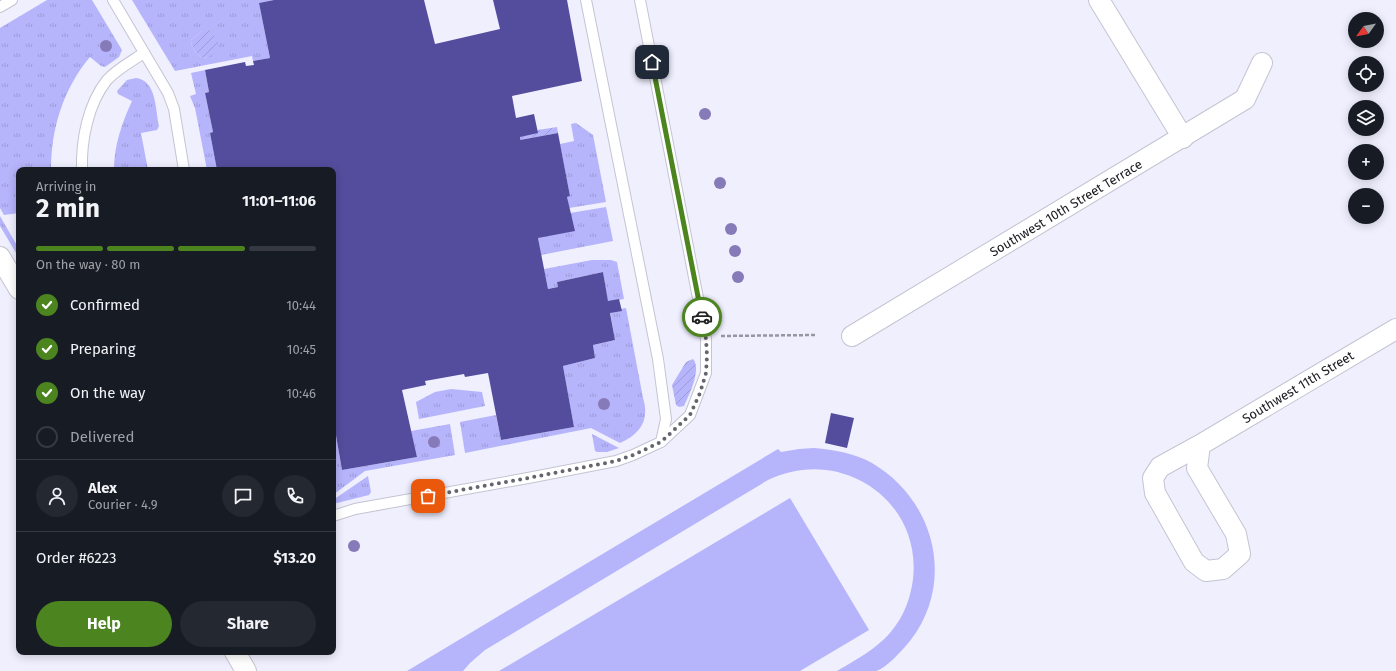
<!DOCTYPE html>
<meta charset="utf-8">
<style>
body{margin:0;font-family:"Fira Sans",sans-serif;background:#242831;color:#f1f3f6;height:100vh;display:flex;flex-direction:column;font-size:15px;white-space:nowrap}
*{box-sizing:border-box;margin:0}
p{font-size:13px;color:#9ea1a6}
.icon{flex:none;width:22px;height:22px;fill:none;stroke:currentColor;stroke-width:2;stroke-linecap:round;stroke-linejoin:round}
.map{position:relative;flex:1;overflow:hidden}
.drawer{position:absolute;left:16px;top:167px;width:320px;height:488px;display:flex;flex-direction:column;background:#171b24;border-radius:8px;box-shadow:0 2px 10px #0003}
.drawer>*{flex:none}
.needle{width:26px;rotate:237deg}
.controls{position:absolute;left:1348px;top:12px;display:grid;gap:8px}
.controls a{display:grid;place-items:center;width:36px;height:36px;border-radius:50%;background:#171b24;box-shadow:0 2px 10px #0003;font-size:20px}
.pin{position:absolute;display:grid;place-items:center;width:34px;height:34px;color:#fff;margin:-17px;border-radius:8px;box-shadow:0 2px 6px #0006}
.courier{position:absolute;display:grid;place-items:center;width:40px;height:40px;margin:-20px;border:3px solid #4c841f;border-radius:50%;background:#fff;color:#222;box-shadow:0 1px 5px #0007}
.headline em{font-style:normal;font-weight:700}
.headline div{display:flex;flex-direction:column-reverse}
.headline{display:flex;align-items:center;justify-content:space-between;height:68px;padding:0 20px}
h1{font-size:26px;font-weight:700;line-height:30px}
.bar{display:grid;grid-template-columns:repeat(4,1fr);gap:6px 4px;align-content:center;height:48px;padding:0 20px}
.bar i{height:5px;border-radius:3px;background:#363941}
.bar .selected{background:#4c841f}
.bar p{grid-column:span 4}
.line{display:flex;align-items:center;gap:10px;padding:0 20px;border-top:1px solid #363941}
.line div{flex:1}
.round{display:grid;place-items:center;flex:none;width:42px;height:42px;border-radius:21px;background:#242831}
ol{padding:0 20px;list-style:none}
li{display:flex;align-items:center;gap:12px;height:44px}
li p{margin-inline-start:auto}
li .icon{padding:4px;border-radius:50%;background:#4c841f;color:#fff;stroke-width:4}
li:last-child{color:#9ea1a6}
li i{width:22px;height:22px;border:2px solid #363941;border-radius:50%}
.primary-button{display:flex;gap:8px;margin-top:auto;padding:8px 20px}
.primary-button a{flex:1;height:46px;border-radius:24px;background:#4c841f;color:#fff;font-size:16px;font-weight:700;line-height:46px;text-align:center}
.primary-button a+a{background:#242831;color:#f1f3f6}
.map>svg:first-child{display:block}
.grass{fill:url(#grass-tufts);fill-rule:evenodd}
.garden{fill:url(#garden-furrows)}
.pitch{fill:#b6b4fb}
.building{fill:#544d9d}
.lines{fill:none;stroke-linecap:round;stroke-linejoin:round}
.service-casing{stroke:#c4c4d2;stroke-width:12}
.minor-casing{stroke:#c4c4d2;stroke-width:22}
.path{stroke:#9696a1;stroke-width:2.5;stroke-dasharray:4 2;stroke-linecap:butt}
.service{stroke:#fff;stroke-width:10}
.minor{stroke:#fff;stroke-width:20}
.tree{fill:#877ab8}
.done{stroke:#65656e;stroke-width:4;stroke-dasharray:0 7.2}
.route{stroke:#4c841f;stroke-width:5}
.labels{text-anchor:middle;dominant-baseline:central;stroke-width:4;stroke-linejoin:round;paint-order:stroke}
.street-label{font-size:13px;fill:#1b1b20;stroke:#fff}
</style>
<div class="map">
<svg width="1396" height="671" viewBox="0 0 1396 671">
<defs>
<pattern id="grass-tufts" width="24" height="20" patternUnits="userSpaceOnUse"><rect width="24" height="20" fill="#b6b4fb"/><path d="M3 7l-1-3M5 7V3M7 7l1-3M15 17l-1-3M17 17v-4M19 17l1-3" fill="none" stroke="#9c9ad7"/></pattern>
<pattern id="garden-furrows" width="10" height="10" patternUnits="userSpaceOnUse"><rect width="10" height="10" fill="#b6b4fb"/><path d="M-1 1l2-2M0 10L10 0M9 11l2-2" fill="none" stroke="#9c9ad7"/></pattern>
</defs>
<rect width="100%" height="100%" fill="#efeffe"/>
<g class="grass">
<path d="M47,0H92L122,50L119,57L105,67L101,66L90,57C63,89 51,129 51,170H19V213L4,215L0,208V28Z"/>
<path d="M132,0H274L259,3L270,58L253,61L252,56L175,71ZM202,31L217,51L207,57L202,58C196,54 191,47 191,40Z"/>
<polygon points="205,70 209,92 205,93 213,132 210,133 217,170 207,170 195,108 190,96 196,94 191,73"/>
<path d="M136,78C157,81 155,109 159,126L157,130L141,133L148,170H114C114,145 122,123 132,101L118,94L117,91L127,80Z"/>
<polygon points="576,123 593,135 606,202 569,208 567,197 570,196 560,144 574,141 571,124"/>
<polygon points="606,207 613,241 541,255 538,238 570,213"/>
<polygon points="0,216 19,249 19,258 0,226"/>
<polygon points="592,260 611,260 617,262 624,299 608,302 603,272 557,282 558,287 548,289 544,269"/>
<path d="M626,308L643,398C650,420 640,434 620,443L591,428L465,453L460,422L496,415L501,440L574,427L563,366L595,358L593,345L615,340L610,311Z"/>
<polygon points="451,389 482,392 485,406 419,419 416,402 435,392"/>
<polygon points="333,418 342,470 417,457 411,431 450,424 455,455 365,471 333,495"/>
<polygon points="592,434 619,448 607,452 597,452 595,451"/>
<polygon points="368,476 371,492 369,495 333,504 333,500"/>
</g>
<g class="garden">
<path d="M209,30C223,42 223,55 202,58C196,54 191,47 191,40L202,31Z"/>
<polygon points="557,127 558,133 520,140 519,133"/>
<path d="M693,359C702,369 689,395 684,406L679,407L676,405L672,385L686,362Z"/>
</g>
<g class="pitch">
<path d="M814,448C835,450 854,453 872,463C935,500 956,582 910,641C903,649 887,668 876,671C869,671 845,671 837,671C859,658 882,646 896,625C906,611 911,595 913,579C922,499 839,445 768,480L485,650L470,663L463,671H407L778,449L781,452L799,449Z"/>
<polygon points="790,498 869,630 800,671 499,671"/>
</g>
<g class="building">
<polygon points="274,0 424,0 435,44 500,29 493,0 567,0 582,81 512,96 516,118 534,114 538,133 520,137 520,140 558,133 570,196 567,197 575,231 538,238 548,289 558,287 557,282 603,272 608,301 619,299 622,311 610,313 615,340 593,345 595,358 563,366 574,427 501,440 488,373 465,377 464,374 425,381 426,385 402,390 417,457 342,470 333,418 333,170 217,170 210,133 213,132 205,93 209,92 205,70 245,62 246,66 254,65 253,61 270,58 259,3"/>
<polygon points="831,413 854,418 847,448 825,443"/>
</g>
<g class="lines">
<g class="service-casing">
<g id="service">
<polyline points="113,0 168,93 174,109 184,170"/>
<polyline points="586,0 658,359 666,419 661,442"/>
<polyline points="0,7 12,0"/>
<path d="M82,170C81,140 88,104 107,80C117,69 132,61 144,53"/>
<polyline points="333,516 355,509 528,478 616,461 633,455 661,442 690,415 706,373 706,339 640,0"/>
</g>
</g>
<g class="minor-casing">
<g id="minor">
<polyline points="1099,0 1183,138"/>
<polyline points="0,257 19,289"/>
<polyline points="852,336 1245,99 1262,63"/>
<polyline points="1200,445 1197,468 1236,534 1240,554 1223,569 1206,571 1194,562 1155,493 1153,478 1160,467 1200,445 1396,329"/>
<polyline points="235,652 246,671"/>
</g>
</g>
<polyline class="path" points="721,336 815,335"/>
<use href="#service" class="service"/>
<use href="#minor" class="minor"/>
</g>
<g class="tree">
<circle cx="106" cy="46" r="6"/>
<circle cx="705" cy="114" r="6"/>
<circle cx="720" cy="183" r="6"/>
<circle cx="731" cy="229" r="6"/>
<circle cx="735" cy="251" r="6"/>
<circle cx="738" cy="277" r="6"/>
<circle cx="604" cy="404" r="6"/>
<circle cx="434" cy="442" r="6"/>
<circle cx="354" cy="546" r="6"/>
</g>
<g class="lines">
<polyline class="done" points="428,496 528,478 616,461 633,455 661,442 690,415 700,393 706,373 707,356 706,339 702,317"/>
<polyline class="route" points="652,62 702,317"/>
</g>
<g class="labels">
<g class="street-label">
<text transform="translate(1066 208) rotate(-31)">Southwest 10th Street Terrace</text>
<text transform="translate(1298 387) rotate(-31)">Southwest 11th Street</text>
</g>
</g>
</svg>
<div class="controls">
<a><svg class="needle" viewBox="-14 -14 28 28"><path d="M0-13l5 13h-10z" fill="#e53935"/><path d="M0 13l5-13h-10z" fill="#9ea1a6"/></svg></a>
<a><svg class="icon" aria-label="locate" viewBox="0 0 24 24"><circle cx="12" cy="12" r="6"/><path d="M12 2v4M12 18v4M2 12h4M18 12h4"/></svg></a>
<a><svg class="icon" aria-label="layers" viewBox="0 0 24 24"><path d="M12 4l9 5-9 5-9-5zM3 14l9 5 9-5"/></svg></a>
<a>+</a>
<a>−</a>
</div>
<div class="pin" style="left:428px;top:496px;background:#ea580c"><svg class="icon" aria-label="bag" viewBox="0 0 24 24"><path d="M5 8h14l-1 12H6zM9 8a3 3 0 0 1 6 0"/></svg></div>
<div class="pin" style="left:652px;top:62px;background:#1f2937"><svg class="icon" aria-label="home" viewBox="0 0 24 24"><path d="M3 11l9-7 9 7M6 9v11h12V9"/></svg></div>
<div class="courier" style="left:702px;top:317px"><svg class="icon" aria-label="car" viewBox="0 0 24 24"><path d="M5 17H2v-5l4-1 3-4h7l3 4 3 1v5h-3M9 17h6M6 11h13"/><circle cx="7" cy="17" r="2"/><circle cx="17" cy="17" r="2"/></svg></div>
<section class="drawer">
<div class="headline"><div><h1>2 min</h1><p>Arriving in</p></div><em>11:01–11:06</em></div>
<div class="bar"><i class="selected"></i><i class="selected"></i><i class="selected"></i><i></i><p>On the way · 80 m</p></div>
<ol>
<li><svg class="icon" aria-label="check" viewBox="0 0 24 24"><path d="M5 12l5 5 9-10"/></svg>Confirmed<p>10:44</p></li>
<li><svg class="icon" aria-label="check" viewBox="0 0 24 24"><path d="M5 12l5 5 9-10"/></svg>Preparing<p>10:45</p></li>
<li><svg class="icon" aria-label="check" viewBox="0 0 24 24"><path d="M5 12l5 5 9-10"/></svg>On the way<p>10:46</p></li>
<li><i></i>Delivered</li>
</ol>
<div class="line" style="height:72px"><a class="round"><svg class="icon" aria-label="person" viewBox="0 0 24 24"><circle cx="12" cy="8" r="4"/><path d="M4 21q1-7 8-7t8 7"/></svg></a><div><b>Alex</b><p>Courier · 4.9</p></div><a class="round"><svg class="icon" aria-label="chat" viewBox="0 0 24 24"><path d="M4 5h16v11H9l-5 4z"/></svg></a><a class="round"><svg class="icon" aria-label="phone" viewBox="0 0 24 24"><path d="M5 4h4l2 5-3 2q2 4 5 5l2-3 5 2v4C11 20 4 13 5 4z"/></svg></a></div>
<div class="line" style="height:52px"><div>Order #6223</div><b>$13.20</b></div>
<div class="primary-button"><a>Help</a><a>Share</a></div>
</section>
</div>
